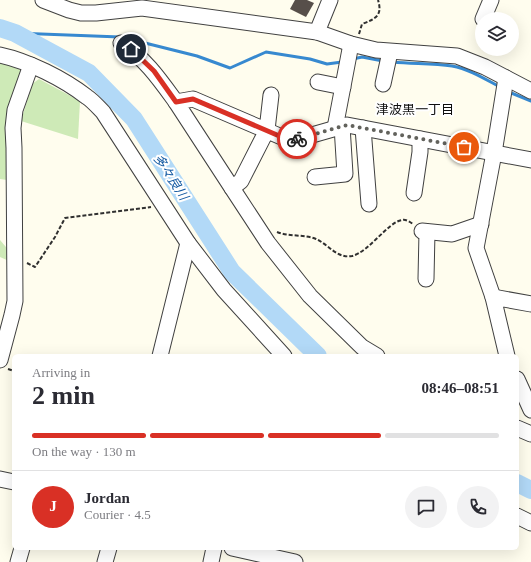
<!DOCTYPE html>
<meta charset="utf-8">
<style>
body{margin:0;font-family:"Times New Roman","Noto Sans JP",serif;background:#f2f2f3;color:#2b2b33;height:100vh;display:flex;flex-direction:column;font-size:15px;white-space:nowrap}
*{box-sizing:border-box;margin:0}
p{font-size:13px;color:#7c7c81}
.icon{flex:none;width:22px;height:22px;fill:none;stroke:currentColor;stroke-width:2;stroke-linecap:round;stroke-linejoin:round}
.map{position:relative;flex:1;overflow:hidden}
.drawer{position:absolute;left:12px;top:354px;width:507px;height:196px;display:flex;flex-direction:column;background:#fff;border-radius:6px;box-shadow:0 4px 16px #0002}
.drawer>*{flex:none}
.tools{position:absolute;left:475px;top:12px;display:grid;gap:8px}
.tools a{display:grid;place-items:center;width:44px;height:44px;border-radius:50%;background:#fff;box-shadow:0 4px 16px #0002;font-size:20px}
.pin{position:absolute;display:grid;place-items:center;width:34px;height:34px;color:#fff;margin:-17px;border:2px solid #fff;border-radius:50%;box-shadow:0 1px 4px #0007}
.courier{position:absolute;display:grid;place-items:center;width:40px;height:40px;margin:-20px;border:3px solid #d93025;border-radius:50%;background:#fff;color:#222;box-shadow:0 1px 5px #0007}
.overview em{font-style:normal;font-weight:600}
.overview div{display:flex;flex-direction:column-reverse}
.overview{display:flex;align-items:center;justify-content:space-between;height:68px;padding:0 20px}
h1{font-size:26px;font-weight:600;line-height:30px}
.bar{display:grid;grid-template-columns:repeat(4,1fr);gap:6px 4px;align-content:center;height:48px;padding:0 20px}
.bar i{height:5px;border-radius:3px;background:#e1e1e2}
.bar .selected{background:#d93025}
.bar p{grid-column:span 4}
.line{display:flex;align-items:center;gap:10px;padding:0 20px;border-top:1px solid #e1e1e2}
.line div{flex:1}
.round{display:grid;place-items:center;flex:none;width:42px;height:42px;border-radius:21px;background:#f2f2f3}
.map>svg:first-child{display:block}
.green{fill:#ceeab7}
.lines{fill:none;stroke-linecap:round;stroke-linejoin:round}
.stream{stroke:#3789d0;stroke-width:3}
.river{stroke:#b2d9f7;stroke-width:18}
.building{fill:#574f4a}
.minor-casing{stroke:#414141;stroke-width:17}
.path{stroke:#303030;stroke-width:2;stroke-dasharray:4 2;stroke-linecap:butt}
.minor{stroke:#fff;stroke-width:15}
.done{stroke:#62625c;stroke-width:4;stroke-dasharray:0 7.2}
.route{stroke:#d93025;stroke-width:5}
.labels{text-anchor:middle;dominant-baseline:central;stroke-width:4;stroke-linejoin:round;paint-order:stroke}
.neighbourhood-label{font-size:13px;fill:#0e0e0e;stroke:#fff}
.water-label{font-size:13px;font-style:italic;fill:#145aa2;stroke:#fff}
</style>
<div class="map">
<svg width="531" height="562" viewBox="0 0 531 562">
<rect width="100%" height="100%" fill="#fffdee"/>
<g class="green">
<polygon points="0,62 24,71 7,180 0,179"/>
<polygon points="39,79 80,101 78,139 21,121 32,84"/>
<polygon points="0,240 11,253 9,261 0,257"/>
</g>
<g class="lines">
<g class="stream">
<polyline points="15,33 120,37"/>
<polyline points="125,38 197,56 230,68 266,52 310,59 327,64 342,62"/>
<polyline points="353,59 362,57 383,61"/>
<path d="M393,62C413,64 432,63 452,66C469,69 485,79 500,87"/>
<polyline points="509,92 531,101"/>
</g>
<g class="river">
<polyline points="0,28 15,33 89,73 134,119 232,272 318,356"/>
<polyline points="517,483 531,490"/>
</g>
</g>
<polygon class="building" points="295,0 307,0 314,3 306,17 290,9"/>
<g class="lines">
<g class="minor-casing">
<g id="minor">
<polyline points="43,0 69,10 81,13 96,13 142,8 317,32 351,44 376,50 457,56 485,67 531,91"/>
<polyline points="483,19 491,0"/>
<polyline points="317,32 330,0"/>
<path d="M121,43C145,58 160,80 176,102"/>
<path d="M0,55C28,61 64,79 87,97C93,101 98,107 103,112L188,243L224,290L284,356"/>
<polyline points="318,82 343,87"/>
<polyline points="383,84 390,52"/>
<polyline points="271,95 267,130 241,181 232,188 176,102 193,99 291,141 347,125 531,160"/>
<polyline points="335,128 351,44"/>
<polyline points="363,128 369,204"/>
<polyline points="315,177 345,174 342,126"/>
<polyline points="232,188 268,243 310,296 362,347 377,356"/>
<polyline points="414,193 420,152 420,139"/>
<polyline points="422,231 452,234 481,224"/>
<polyline points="426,279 427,232"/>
<polyline points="493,297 476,248 494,153 506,78"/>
<polyline points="160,356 188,243"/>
<polyline points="507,356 493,297 531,304"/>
<polyline points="0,360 12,315 15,301 14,148 13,128 15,110 31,65"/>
<polyline points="517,379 531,410"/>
<polyline points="517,428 531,434"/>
<polyline points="0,479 14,482"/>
<polyline points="517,516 531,523"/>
<polyline points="232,548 295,562"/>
<polyline points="18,562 22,548"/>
<polyline points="105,562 109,548"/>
<polyline points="211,562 214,548"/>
</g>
</g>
<g class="path">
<path d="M359,34L362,24C375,19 383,16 378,0"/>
<path d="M277,232C289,237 304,234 316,239C328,244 337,259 352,256C369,252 388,222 402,220C406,219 410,222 413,224"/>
<polyline points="27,263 35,267 55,237 65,218 151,207"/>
<polyline points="8,369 14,371"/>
</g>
<use href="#minor" class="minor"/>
</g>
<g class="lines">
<polyline class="done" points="297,139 347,125 464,147"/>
<polyline class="route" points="131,49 154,71 176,102 193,99 291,141 297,139"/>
</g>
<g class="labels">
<g class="neighbourhood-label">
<text x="415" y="109">津波黒一丁目</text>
</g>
<g class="water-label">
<text transform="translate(171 177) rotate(57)">多々良川</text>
</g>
</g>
</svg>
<div class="tools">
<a><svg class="icon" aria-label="layers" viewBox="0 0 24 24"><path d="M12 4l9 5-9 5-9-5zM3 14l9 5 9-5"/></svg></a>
</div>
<div class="pin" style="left:464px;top:147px;background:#ea580c"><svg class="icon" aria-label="bag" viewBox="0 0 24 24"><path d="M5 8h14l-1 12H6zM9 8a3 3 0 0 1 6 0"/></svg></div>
<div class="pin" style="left:131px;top:49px;background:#1f2937"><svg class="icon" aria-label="home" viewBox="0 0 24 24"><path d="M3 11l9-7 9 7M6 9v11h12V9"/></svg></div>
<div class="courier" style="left:297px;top:139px"><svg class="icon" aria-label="bike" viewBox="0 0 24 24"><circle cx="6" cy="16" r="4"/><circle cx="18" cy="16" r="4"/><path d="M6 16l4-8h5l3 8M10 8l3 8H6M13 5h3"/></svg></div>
<section class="drawer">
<div class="overview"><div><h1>2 min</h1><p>Arriving in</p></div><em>08:46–08:51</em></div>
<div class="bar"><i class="selected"></i><i class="selected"></i><i class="selected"></i><i></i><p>On the way · 130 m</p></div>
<div class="line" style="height:72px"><b class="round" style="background:#d93025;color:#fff">J</b><div><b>Jordan</b><p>Courier · 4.5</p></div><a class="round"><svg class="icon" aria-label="chat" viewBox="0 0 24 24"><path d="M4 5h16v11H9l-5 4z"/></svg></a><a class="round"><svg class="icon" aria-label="phone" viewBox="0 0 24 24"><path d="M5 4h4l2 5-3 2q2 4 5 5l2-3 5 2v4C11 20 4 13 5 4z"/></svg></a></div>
</section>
</div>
